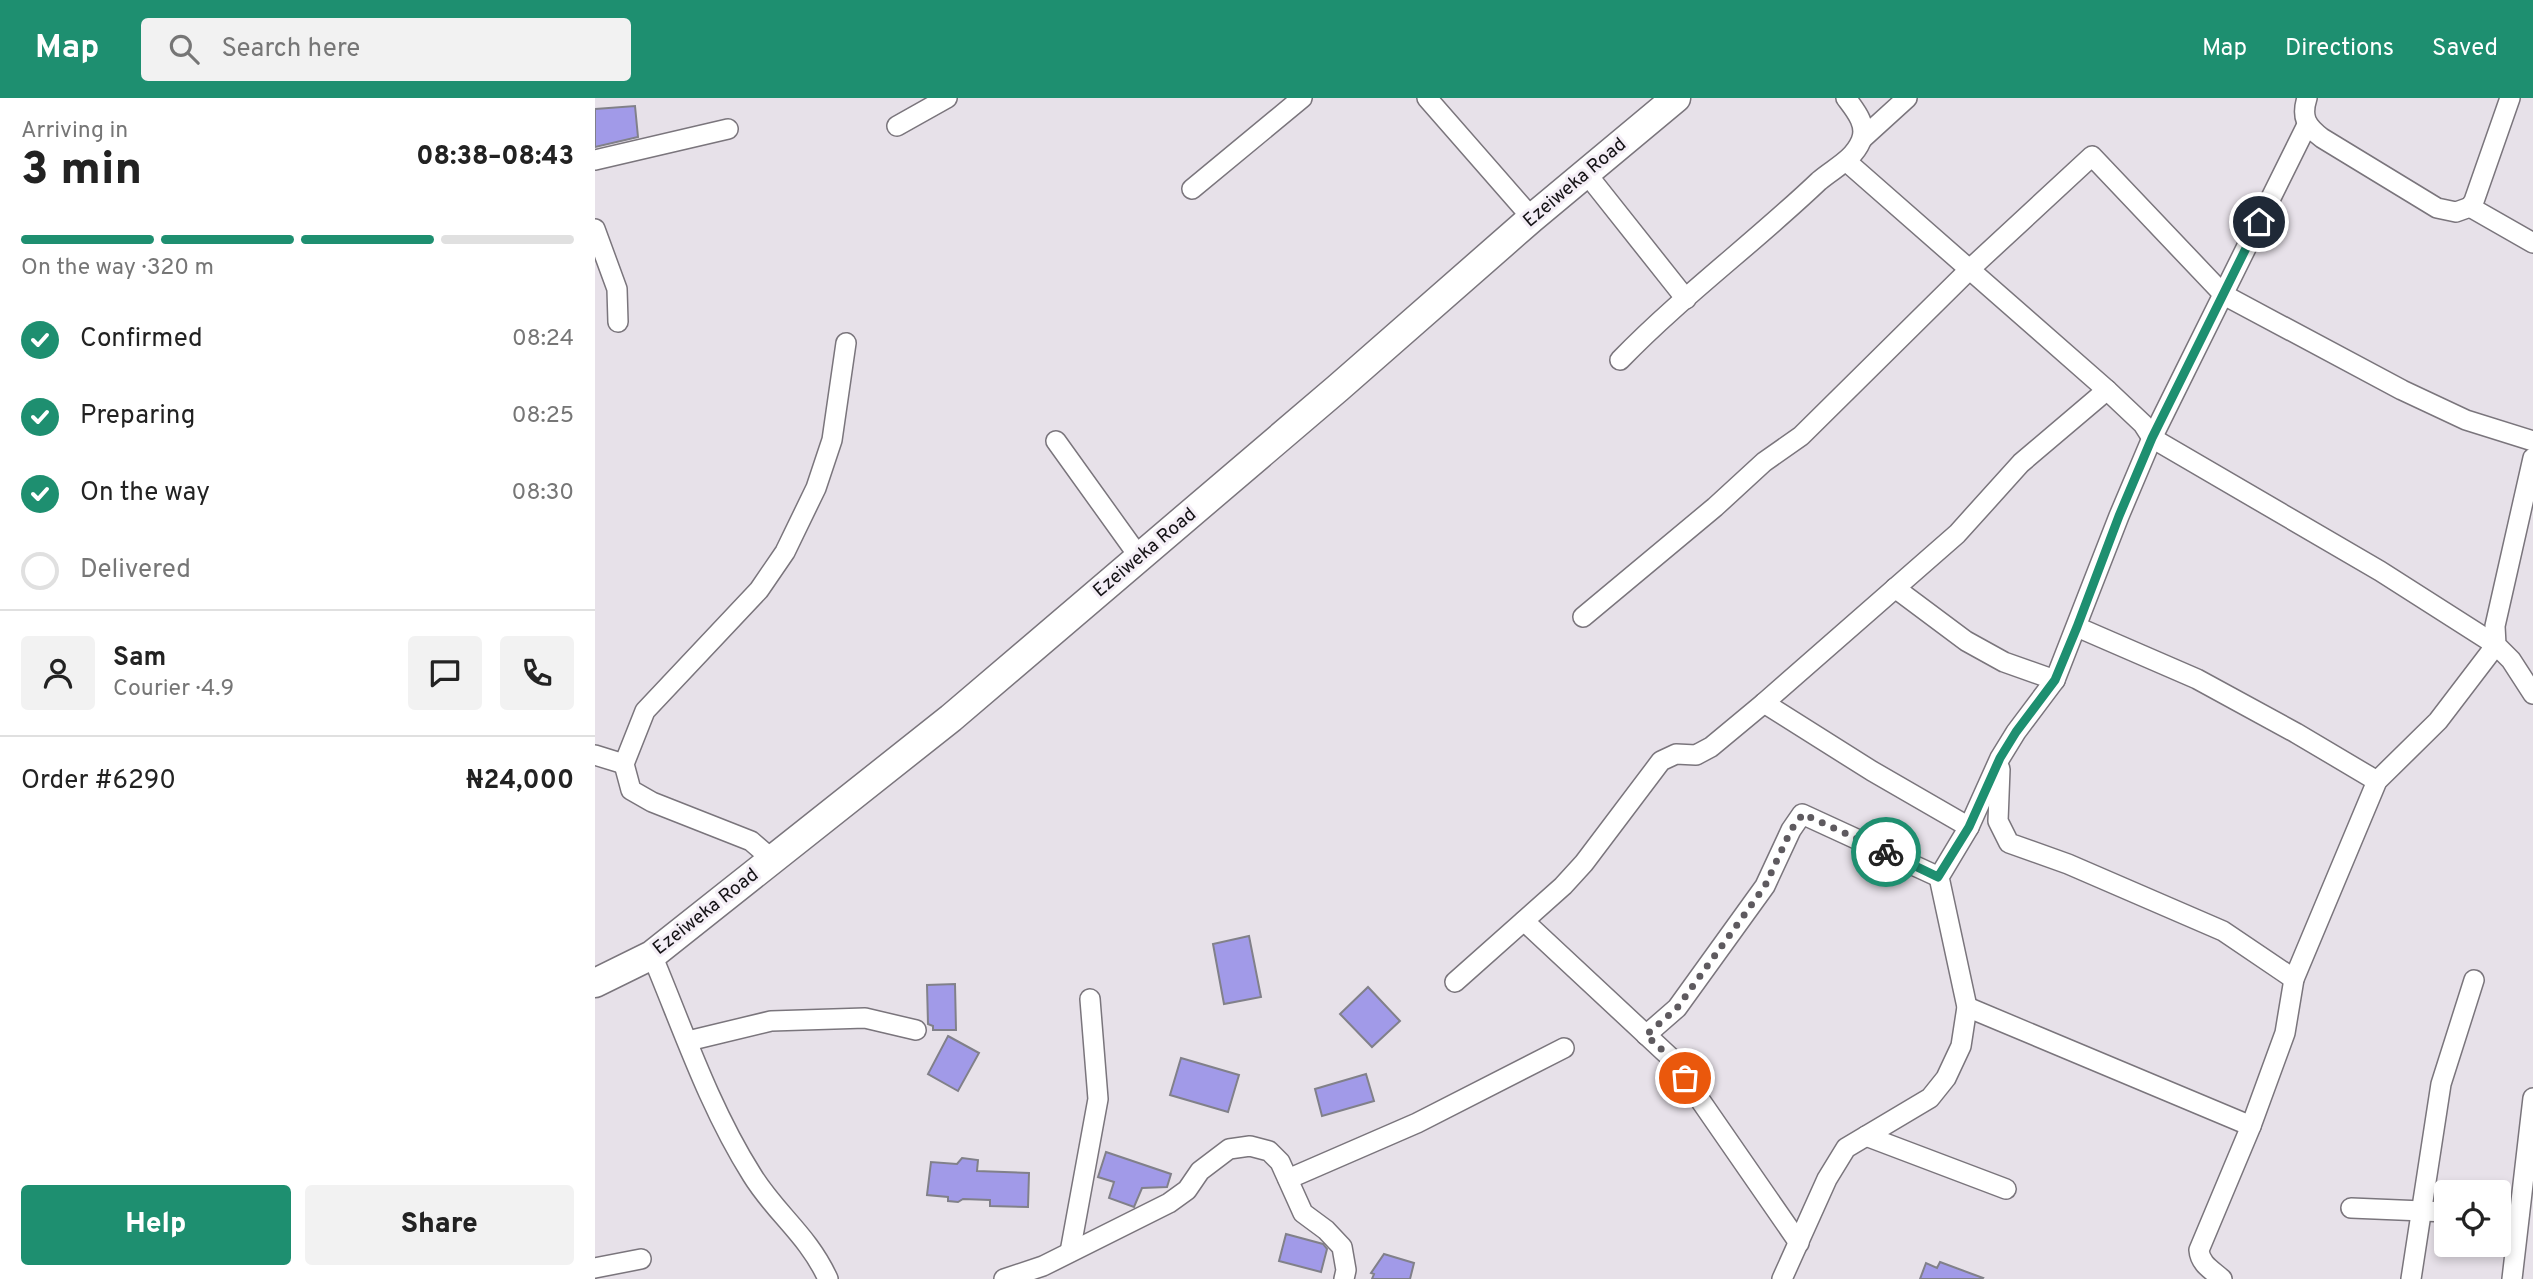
<!DOCTYPE html>
<meta charset="utf-8">
<style>
body{margin:0;font-family:Overpass,sans-serif;background:#f2f2f2;color:#222;height:100vh;display:flex;flex-direction:column;font-size:26px;white-space:nowrap}
*{box-sizing:border-box;margin:0}
p{font-size:23px;color:#767676}
.icon{flex:none;width:38px;height:38px;fill:none;stroke:currentColor;stroke-width:2;stroke-linecap:round;stroke-linejoin:round}
.map{position:relative;flex:1;overflow:hidden}
.side{display:flex;flex-direction:column;background:#fff;width:595px}
.side>*{flex:none}
.tools{position:absolute;left:1839px;top:1082px;display:grid;gap:14px}
.tools a{display:grid;place-items:center;width:77px;height:77px;border-radius:7px;background:#fff;box-shadow:0 4px 10px #0003;font-size:35px}
.pin{position:absolute;display:grid;place-items:center;width:60px;height:60px;color:#fff;margin:-30px;border:4px solid #fff;border-radius:50%;box-shadow:0 2px 7px #0007}
.courier{position:absolute;display:grid;place-items:center;width:70px;height:70px;margin:-35px;border:5px solid #1e8f70;border-radius:50%;background:#fff;color:#222;box-shadow:0 2px 9px #0007}
.head em{font-style:normal;font-weight:800}
.head div{display:flex;flex-direction:column-reverse}
.head{display:flex;align-items:center;justify-content:space-between;height:119px;padding:0 21px}
h1{font-size:46px;font-weight:800;line-height:52px}
.bar{display:grid;grid-template-columns:repeat(4,1fr);gap:10px 7px;align-content:center;height:84px;padding:0 21px}
.bar i{height:9px;border-radius:5px;background:#e0e0e0}
.bar .on{background:#1e8f70}
.bar p{grid-column:span 4}
.line{display:flex;align-items:center;gap:18px;padding:0 21px;border-top:2px solid #e0e0e0}
.line div{flex:1}
.round{display:grid;place-items:center;flex:none;width:74px;height:74px;border-radius:7px;background:#f2f2f2}
ol{padding:0 21px;list-style:none}
li{display:flex;align-items:center;gap:21px;height:77px}
li p{margin-inline-start:auto}
li .icon{padding:7px;border-radius:50%;background:#1e8f70;color:#fff;stroke-width:4}
li:last-child{color:#767676}
li i{width:38px;height:38px;border:4px solid #e0e0e0;border-radius:50%}
.cta{display:flex;gap:14px;margin-top:auto;padding:14px 21px}
.cta a{flex:1;height:80px;border-radius:7px;background:#1e8f70;color:#fff;font-size:28px;font-weight:800;line-height:80px;text-align:center}
.cta a+a{background:#f2f2f2;color:#222}
header{display:flex;align-items:center;gap:42px;box-sizing:border-box;height:98px;padding:0 35px;background:#1e8f70;color:#fff}
header strong{font-size:33px}
nav{display:flex;gap:38px;margin-inline-start:auto;font-size:24px}
.search{width:490px;height:63px;background:#f2f2f2;display:flex;align-items:center;gap:18px;box-sizing:border-box;padding:0 24px;border-radius:7px;color:#767676;font-size:26px}
main{display:flex;flex:1;min-height:0}
.map>svg:first-child{display:block}
.building{fill:#a19ae8;stroke:#818089;stroke-width:2}
.lines{fill:none;stroke-linecap:round;stroke-linejoin:round}
.street-casing{stroke:#7a757c;stroke-width:22}
.secondary-casing{stroke:#7a757c;stroke-width:31}
.street{stroke:#fff;stroke-width:19}
.secondary{stroke:#fff;stroke-width:28}
.done{stroke:#5e5a5f;stroke-width:7;stroke-dasharray:0 12.6}
.route{stroke:#1e8f70;stroke-width:9}
.labels{text-anchor:middle;dominant-baseline:central;stroke-width:6;stroke-linejoin:round;paint-order:stroke}
.street-label{font-size:19px;fill:#141215;stroke:#f4eef6}
</style>
<header>
<strong>Map</strong>
<div class="search"><svg class="icon" aria-label="search" viewBox="0 0 24 24"><circle cx="10" cy="10" r="6"/><path d="M15 15l6 6"/></svg>Search here</div>
<nav><a>Map</a><a>Directions</a><a>Saved</a></nav>
</header>
<main>
<section class="side">
<div class="head"><div><h1>3 min</h1><p>Arriving in</p></div><em>08:38–08:43</em></div>
<div class="bar"><i class="on"></i><i class="on"></i><i class="on"></i><i></i><p>On the way · 320 m</p></div>
<ol>
<li><svg class="icon" aria-label="check" viewBox="0 0 24 24"><path d="M5 12l5 5 9-10"/></svg>Confirmed<p>08:24</p></li>
<li><svg class="icon" aria-label="check" viewBox="0 0 24 24"><path d="M5 12l5 5 9-10"/></svg>Preparing<p>08:25</p></li>
<li><svg class="icon" aria-label="check" viewBox="0 0 24 24"><path d="M5 12l5 5 9-10"/></svg>On the way<p>08:30</p></li>
<li><i></i>Delivered</li>
</ol>
<div class="line" style="height:126px"><a class="round"><svg class="icon" aria-label="person" viewBox="0 0 24 24"><circle cx="12" cy="8" r="4"/><path d="M4 21q1-7 8-7t8 7"/></svg></a><div><b>Sam</b><p>Courier · 4.9</p></div><a class="round"><svg class="icon" aria-label="chat" viewBox="0 0 24 24"><path d="M4 5h16v11H9l-5 4z"/></svg></a><a class="round"><svg class="icon" aria-label="phone" viewBox="0 0 24 24"><path d="M5 4h4l2 5-3 2q2 4 5 5l2-3 5 2v4C11 20 4 13 5 4z"/></svg></a></div>
<div class="line" style="height:91px"><div>Order #6290</div><b>₦24,000</b></div>
<div class="cta"><a>Help</a><a>Share</a></div>
</section>
<div class="map">
<svg width="1938" height="1181" viewBox="0 0 1938 1181">
<rect width="100%" height="100%" fill="#e7e1e9"/>
<g class="building">
<polygon points="40,8 43,39 0,49 0,11"/>
<polygon points="654,838 666,899 629,906 618,846"/>
<polygon points="360,886 361,932 338,932 338,928 333,926 332,887"/>
<polygon points="773,889 805,923 777,949 745,916"/>
<polygon points="353,938 384,955 363,993 333,976"/>
<polygon points="586,960 644,977 633,1014 575,997"/>
<polygon points="771,976 779,1003 727,1018 720,991"/>
<polygon points="511,1054 576,1076 572,1089 547,1090 539,1109 514,1100 519,1084 503,1079"/>
<polygon points="367,1060 383,1062 382,1073 434,1075 433,1109 395,1108 395,1102 368,1101 363,1104 353,1103 353,1099 332,1097 336,1064 362,1066"/>
<polygon points="691,1136 728,1146 732,1151 726,1174 684,1163"/>
<polygon points="789,1156 819,1165 815,1181 777,1181 779,1176 776,1175"/>
<polygon points="1345,1164 1388,1180 1387,1181 1325,1181 1331,1165 1342,1170"/>
</g>
<g class="lines">
<g class="street-casing">
<g id="street">
<polyline points="832,0 937,120"/>
<path d="M1712,0C1706,19 1711,28 1727,40L1842,110L1861,114L1875,109"/>
<polyline points="1915,0 1879,103 1875,109 1938,145"/>
<polyline points="302,28 352,0"/>
<polyline points="1268,40 1312,0"/>
<polyline points="0,62 133,31"/>
<path d="M1251,63L1512,292L1548,326L1557,340L1785,473L1901,547L1843,623L1782,683L1699,881L1690,935L1656,1028L1604,1152C1605,1166 1617,1172 1627,1181"/>
<polyline points="991,75 1091,201"/>
<polyline points="597,91 707,0"/>
<polyline points="0,131 22,191 23,224"/>
<path d="M1025,262C1087,198 1159,145 1224,83C1239,70 1258,62 1266,43C1273,27 1260,12 1251,0"/>
<polyline points="461,343 545,460"/>
<polyline points="1938,360 1900,528 1901,547 1916,562 1938,596"/>
<polyline points="1300,490 1371,543 1409,564 1460,582"/>
<polyline points="988,519 1120,409 1169,364 1206,338 1376,170 1497,58 1629,197 1807,292 1871,322 1938,343"/>
<polyline points="1482,529 1602,581 1701,635 1782,683"/>
<polyline points="1169,605 1277,673 1374,729"/>
<polyline points="0,657 29,666"/>
<polyline points="1405,671 1403,723 1414,745 1473,766 1628,833 1699,881"/>
<polyline points="178,762 156,743 57,704 36,692 29,666 50,613 164,492 190,454 221,390 237,342 251,245"/>
<polyline points="929,823 1076,960 1204,1145"/>
<path d="M57,857C88,931 114,1009 157,1077C181,1116 213,1137 233,1181"/>
<polyline points="860,884 968,788 989,765 1066,663 1081,656 1101,657 1116,649 1169,605 1362,436 1426,365 1512,292"/>
<polyline points="1372,909 1656,1028"/>
<polyline points="1051,937 1082,910 1170,788 1196,732 1207,716 1344,779"/>
<polyline points="93,943 176,923 270,920 321,932"/>
<polyline points="1271,1038 1411,1091"/>
<polyline points="693,1081 822,1025 969,950"/>
<polyline points="1756,1110 1852,1114"/>
<polyline points="1904,1116 1924,1117"/>
<polyline points="475,1154 503,1001 495,901"/>
<polyline points="0,1170 46,1161"/>
<polyline points="409,1181 448,1168 574,1105 592,1092 605,1073 634,1051 655,1048 674,1053 685,1064 708,1115 731,1132 747,1149 751,1172 749,1181"/>
<polyline points="1187,1181 1232,1081 1251,1050 1335,1000 1351,980 1366,948 1372,909 1344,779 1374,729 1405,660 1421,634 1460,582 1524,418 1557,340 1712,27"/>
<polyline points="1816,1181 1846,986 1879,882"/>
<polyline points="1917,1181 1938,1000"/>
</g>
</g>
<g class="secondary-casing">
<polyline id="secondary" points="0,885 57,857 356,620 743,290 937,120 1081,0"/>
</g>
<use href="#street" class="street"/>
<use href="#secondary" class="secondary"/>
</g>
<g class="lines">
<polyline class="done" points="1090,980 1076,960 1051,937 1082,910 1170,788 1196,732 1208,716 1291,754"/>
<polyline class="route" points="1291,754 1343,779 1374,729 1405,660 1421,634 1460,582 1482,529 1524,418 1557,340 1664,124"/>
</g>
<g class="labels">
<g class="street-label">
<text transform="translate(980 85) rotate(-40)">Ezeiweka Road</text>
<text transform="translate(550 455) rotate(-40)">Ezeiweka Road</text>
<text transform="translate(111 814) rotate(-38)">Ezeiweka Road</text>
</g>
</g>
</svg>
<div class="tools">
<a><svg class="icon" aria-label="locate" viewBox="0 0 24 24"><circle cx="12" cy="12" r="6"/><path d="M12 2v4M12 18v4M2 12h4M18 12h4"/></svg></a>
</div>
<div class="pin" style="left:1090px;top:980px;background:#ea580c"><svg class="icon" aria-label="bag" viewBox="0 0 24 24"><path d="M5 8h14l-1 12H6zM9 8a3 3 0 0 1 6 0"/></svg></div>
<div class="pin" style="left:1664px;top:124px;background:#1f2937"><svg class="icon" aria-label="home" viewBox="0 0 24 24"><path d="M3 11l9-7 9 7M6 9v11h12V9"/></svg></div>
<div class="courier" style="left:1291px;top:754px"><svg class="icon" aria-label="bike" viewBox="0 0 24 24"><circle cx="6" cy="16" r="4"/><circle cx="18" cy="16" r="4"/><path d="M6 16l4-8h5l3 8M10 8l3 8H6M13 5h3"/></svg></div>
</div>
</main>
